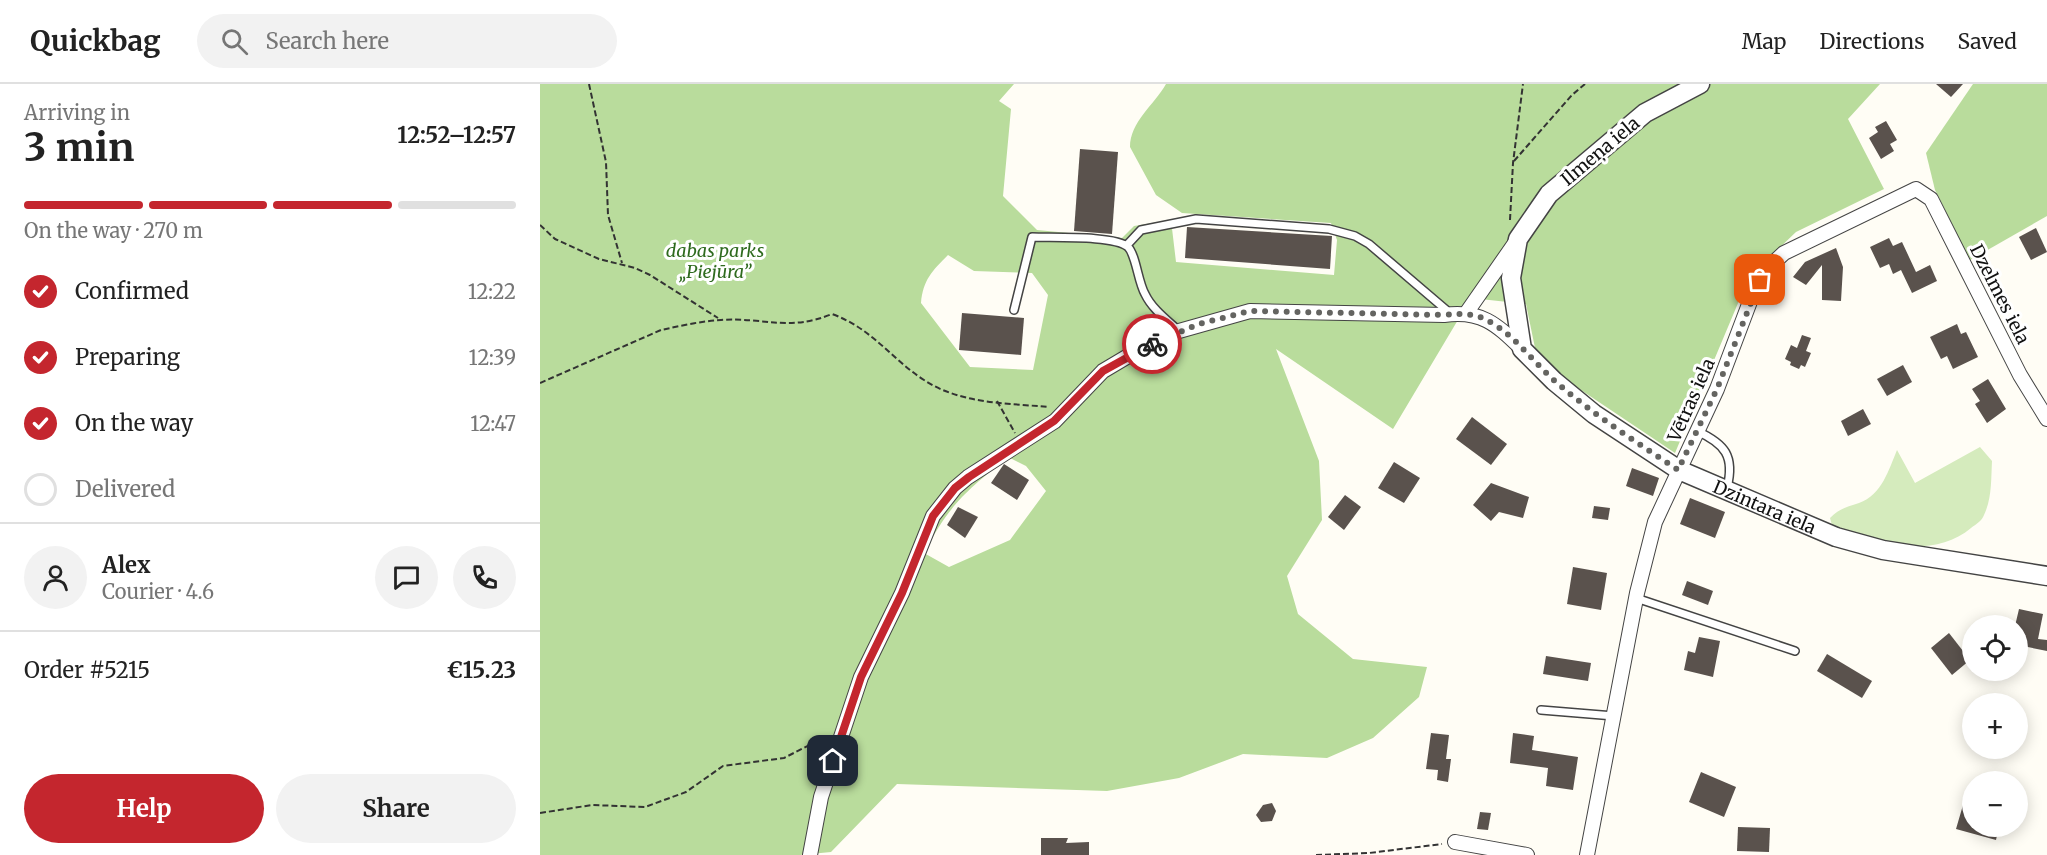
<!DOCTYPE html>
<meta charset="utf-8">
<style>
body{margin:0;font-family:Merriweather,serif;background:#f2f2f2;color:#222;height:100vh;display:flex;flex-direction:column;font-size:22px;white-space:nowrap}
*{box-sizing:border-box;margin:0}
p{font-size:20px;color:#767676}
.icon{flex:none;width:33px;height:33px;fill:none;stroke:currentColor;stroke-width:2;stroke-linecap:round;stroke-linejoin:round}
.map{position:relative;flex:1;overflow:hidden}
.drawer{display:flex;flex-direction:column;background:#fff;width:540px}
.drawer>*{flex:none}
.fabs{position:absolute;left:1422px;top:531px;display:grid;gap:12px}
.fabs a{display:grid;place-items:center;width:66px;height:66px;border-radius:50%;background:#fff;box-shadow:0 3px 15px #0003;font-size:30px}
.pin{position:absolute;display:grid;place-items:center;width:51px;height:51px;color:#fff;margin:-26px;border-radius:12px;box-shadow:0 3px 9px #0006}
.courier{position:absolute;display:grid;place-items:center;width:60px;height:60px;margin:-30px;border:4px solid #c4262e;border-radius:50%;background:#fff;color:#222;box-shadow:0 2px 8px #0007}
.summary em{font-style:normal;font-weight:700}
.summary div{display:flex;flex-direction:column-reverse}
.summary{display:flex;align-items:center;justify-content:space-between;height:102px;padding:0 24px}
h1{font-size:39px;font-weight:700;line-height:45px}
.bar{display:grid;grid-template-columns:repeat(4,1fr);gap:9px 6px;align-content:center;height:72px;padding:0 24px}
.bar i{height:8px;border-radius:4px;background:#e0e0e0}
.bar .active{background:#c4262e}
.bar p{grid-column:span 4}
.line{display:flex;align-items:center;gap:15px;padding:0 24px;border-top:2px solid #e0e0e0}
.line div{flex:1}
.round{display:grid;place-items:center;flex:none;width:63px;height:63px;border-radius:32px;background:#f2f2f2}
ol{padding:0 24px;list-style:none}
li{display:flex;align-items:center;gap:18px;height:66px}
li p{margin-inline-start:auto}
li .icon{padding:6px;border-radius:50%;background:#c4262e;color:#fff;stroke-width:4}
li:last-child{color:#767676}
li i{width:33px;height:33px;border:3px solid #e0e0e0;border-radius:50%}
.action{display:flex;gap:12px;margin-top:auto;padding:12px 24px}
.action a{flex:1;height:69px;border-radius:36px;background:#c4262e;color:#fff;font-size:24px;font-weight:700;line-height:69px;text-align:center}
.action a+a{background:#f2f2f2;color:#222}
header{display:flex;align-items:center;gap:36px;box-sizing:border-box;height:84px;padding:0 30px;background:#fff;border-bottom:2px solid #e0e0e0}
header strong{font-size:28px}
nav{display:flex;gap:33px;margin-inline-start:auto;font-size:21px}
.search{width:420px;height:54px;background:#f2f2f2;display:flex;align-items:center;gap:15px;box-sizing:border-box;padding:0 21px;border-radius:33px;color:#767676;font-size:22px}
main{display:flex;flex:1;min-height:0}
.map>svg:first-child{display:block}
.green{fill:#d5ebbd}
.forest{fill:#b9dc9c;fill-rule:evenodd}
.building{fill:#5a524d}
.lines{fill:none;stroke-linecap:round;stroke-linejoin:round}
.service-casing{stroke:#444;stroke-width:10}
.minor-casing{stroke:#444;stroke-width:16}
.tertiary-casing{stroke:#444;stroke-width:21}
.path{stroke:#333;stroke-width:2;stroke-dasharray:6 3;stroke-linecap:butt}
.service{stroke:#fff;stroke-width:7}
.minor{stroke:#fff;stroke-width:14}
.tertiary{stroke:#fff;stroke-width:18}
.done{stroke:#646461;stroke-width:6;stroke-dasharray:0 10.8}
.route{stroke:#c4262e;stroke-width:8}
.labels{text-anchor:middle;dominant-baseline:central;stroke-width:6;stroke-linejoin:round;paint-order:stroke}
.street-label{font-size:18px;fill:#111;stroke:#fff}
.park-label{font-size:18px;font-style:italic;fill:#2f6b1f;stroke:#fff}
</style>
<header>
<strong>Quickbag</strong>
<div class="search"><svg class="icon" aria-label="search" viewBox="0 0 24 24"><circle cx="10" cy="10" r="6"/><path d="M15 15l6 6"/></svg>Search here</div>
<nav><a>Map</a><a>Directions</a><a>Saved</a></nav>
</header>
<main>
<section class="drawer">
<div class="summary"><div><h1>3 min</h1><p>Arriving in</p></div><em>12:52–12:57</em></div>
<div class="bar"><i class="active"></i><i class="active"></i><i class="active"></i><i></i><p>On the way · 270 m</p></div>
<ol>
<li><svg class="icon" aria-label="check" viewBox="0 0 24 24"><path d="M5 12l5 5 9-10"/></svg>Confirmed<p>12:22</p></li>
<li><svg class="icon" aria-label="check" viewBox="0 0 24 24"><path d="M5 12l5 5 9-10"/></svg>Preparing<p>12:39</p></li>
<li><svg class="icon" aria-label="check" viewBox="0 0 24 24"><path d="M5 12l5 5 9-10"/></svg>On the way<p>12:47</p></li>
<li><i></i>Delivered</li>
</ol>
<div class="line" style="height:108px"><a class="round"><svg class="icon" aria-label="person" viewBox="0 0 24 24"><circle cx="12" cy="8" r="4"/><path d="M4 21q1-7 8-7t8 7"/></svg></a><div><b>Alex</b><p>Courier · 4.6</p></div><a class="round"><svg class="icon" aria-label="chat" viewBox="0 0 24 24"><path d="M4 5h16v11H9l-5 4z"/></svg></a><a class="round"><svg class="icon" aria-label="phone" viewBox="0 0 24 24"><path d="M5 4h4l2 5-3 2q2 4 5 5l2-3 5 2v4C11 20 4 13 5 4z"/></svg></a></div>
<div class="line" style="height:78px"><div>Order #5215</div><b>€15.23</b></div>
<div class="action"><a>Help</a><a>Share</a></div>
</section>
<div class="map">
<svg width="1507" height="771" viewBox="0 0 1507 771">
<rect width="100%" height="100%" fill="#fffdf5"/>
<path class="green" d="M1440,363L1452,377C1451,396 1452,414 1444,431C1442,437 1436,440 1431,444C1393,476 1333,461 1292,441L1290,434C1300,424 1307,423 1319,419C1342,411 1349,385 1357,366L1375,399Z"/>
<g class="forest">
<path d="M0,0H474L459,17L471,25L463,112L497,146L582,154L594,142L631,136L636,178L794,191L797,156L791,139L642,129L616,111L590,63C590,38 614,21 626,0H1340L1308,35L1344,105L1256,148L1209,193L1135,369L1017,290L995,264L986,220L931,214L853,345L736,265L779,377L782,436L747,492L758,530L813,575L887,583L879,613L833,654L787,674L703,670L639,694L567,707L357,700L291,768L260,771H0ZM408,171L434,187L492,189L508,211L493,286L430,283L381,219C383,196 392,187 408,171ZM468,373L486,382L506,407L470,456L409,483L384,469C409,421 426,407 468,373Z"/>
<polygon points="1433,0 1507,0 1507,132 1430,176 1395,106 1386,69"/>
</g>
<g class="building">
<polygon points="1396,0 1423,0 1411,13"/>
<polygon points="1346,37 1357,56 1350,60 1354,67 1341,75 1329,54 1338,48 1335,43"/>
<polygon points="540,65 578,68 572,150 534,147"/>
<polygon points="647,143 792,152 790,185 645,174"/>
<polygon points="1496,144 1507,168 1491,176 1479,153"/>
<polygon points="1349,154 1353,162 1362,158 1376,188 1390,181 1397,197 1372,209 1361,186 1353,190 1349,180 1340,184 1330,163"/>
<polygon points="1296,164 1303,183 1301,217 1282,216 1282,181 1266,201 1253,193 1265,178"/>
<polygon points="422,229 484,234 481,271 419,266"/>
<polygon points="1417,240 1421,250 1426,248 1438,273 1413,285 1407,272 1401,275 1390,253"/>
<polygon points="1262,251 1271,254 1266,267 1271,269 1265,283 1261,281 1259,285 1250,281 1251,278 1245,275 1251,261 1257,264"/>
<polygon points="1363,281 1372,298 1347,312 1337,295"/>
<polygon points="1448,295 1466,325 1447,339 1435,320 1440,317 1432,305"/>
<polygon points="1323,325 1331,340 1308,352 1301,337"/>
<polygon points="932,333 967,360 951,381 916,355"/>
<polygon points="854,378 880,394 864,419 838,404"/>
<polygon points="464,380 489,396 477,416 451,399"/>
<polygon points="1092,384 1119,394 1113,412 1086,402"/>
<polygon points="951,399 989,413 983,434 959,428 951,437 933,421"/>
<polygon points="805,411 821,423 804,446 788,433"/>
<polygon points="1150,414 1185,428 1175,454 1140,440"/>
<polygon points="1054,422 1070,424 1068,436 1052,434"/>
<polygon points="418,423 438,433 425,454 407,441"/>
<polygon points="1033,483 1067,489 1061,526 1027,520"/>
<polygon points="1147,497 1173,507 1168,521 1142,511"/>
<polygon points="1479,525 1503,530 1498,555 1507,556 1507,567 1478,561 1478,542 1475,542"/>
<polygon points="1409,549 1430,576 1412,591 1391,564"/>
<polygon points="1159,553 1180,557 1173,593 1144,586 1148,567 1155,569"/>
<polygon points="1287,570 1332,597 1322,614 1277,587"/>
<polygon points="1006,572 1051,579 1048,597 1003,590"/>
<polygon points="891,649 909,651 906,675 911,675 908,698 897,696 898,686 886,685"/>
<polygon points="973,649 994,652 992,666 1038,673 1033,706 1006,702 1008,684 970,679"/>
<polygon points="1161,688 1196,703 1184,733 1149,718"/>
<polygon points="732,719 736,727 732,737 721,738 716,731 723,721"/>
<polygon points="1423,721 1432,724 1432,742 1459,742 1456,756 1416,745"/>
<polygon points="940,728 951,729 948,746 937,745"/>
<polygon points="1198,743 1230,744 1229,768 1197,767"/>
<polygon points="501,754 528,754 526,759 549,758 549,771 501,771"/>
</g>
<g class="lines">
<g class="service-casing">
<g id="service">
<polyline points="587,161 601,146 656,135 789,145 815,152 829,160 911,230"/>
<path d="M474,226L492,153C511,154 575,151 588,163C596,171 598,198 605,210C612,225 627,236 639,247"/>
<path d="M1157,347C1185,360 1195,372 1187,404"/>
<polyline points="1096,514 1255,567"/>
<polyline points="1001,626 1074,632"/>
</g>
</g>
<g class="minor-casing">
<g id="minor">
<polyline points="927,228 975,159"/>
<polyline points="915,758 987,771"/>
<path d="M270,771L281,713L321,593L362,509L393,432L415,404L428,393L515,337L563,287L595,268L639,247L710,227L904,231C942,226 956,240 982,265"/>
<polyline points="1047,771 1097,509 1115,438 1177,305 1214,207 1231,181 1244,169 1376,105 1391,115 1480,291 1507,335"/>
</g>
</g>
<g class="tertiary-casing">
<g id="tertiary">
<path id="s1" d="M1160,0L1105,29L1009,110L978,155L971,194L982,265L1014,297L1054,330L1139,386L1296,453L1343,466L1507,492"/>
</g>
</g>
<g class="path">
<polyline points="49,0 66,78 68,131 82,179"/>
<polyline points="974,77 1032,11 1045,0"/>
<polyline points="970,136 973,79 983,0"/>
<polyline points="0,141 15,155 59,175 95,184 110,191 178,234"/>
<path d="M0,299L121,246C140,242 161,237 181,236C224,233 248,248 292,230C333,245 350,274 384,296C420,320 467,319 508,323"/>
<polyline points="457,317 475,349"/>
<polyline points="0,729 52,721 105,723 146,708 183,682 244,674 287,652"/>
<polyline points="776,771 829,769 902,760"/>
</g>
<use href="#service" class="service"/>
<use href="#minor" class="minor"/>
<use href="#tertiary" class="tertiary"/>
</g>
<g class="lines">
<path class="done" d="M612,260L659,240L710,227L904,231C923,229 936,229 952,239C977,254 994,279 1016,298C1054,331 1096,358 1138,386L1177,305L1220,196"/>
<polyline class="route" points="293,677 321,593 362,509 393,432 415,404 429,393 514,337 563,287 612,260"/>
</g>
<g class="labels">
<g class="street-label">
<text transform="translate(1060 67) rotate(-40)">Ilmeņa iela</text>
<text transform="translate(1460 210) rotate(63)">Dzelmes iela</text>
<text transform="translate(1151 316) rotate(-66)">Vētras iela</text>
<text stroke="none"><textPath href="#s1" startOffset="646">Dzintara iela</textPath></text>
</g>
<g class="park-label">
<text x="175" y="166">dabas parks<tspan x="175" dy="21">„Piejūra”</tspan></text>
</g>
</g>
</svg>
<div class="fabs">
<a><svg class="icon" aria-label="locate" viewBox="0 0 24 24"><circle cx="12" cy="12" r="6"/><path d="M12 2v4M12 18v4M2 12h4M18 12h4"/></svg></a>
<a>+</a>
<a>−</a>
</div>
<div class="pin" style="left:1220px;top:196px;background:#ea580c"><svg class="icon" aria-label="bag" viewBox="0 0 24 24"><path d="M5 8h14l-1 12H6zM9 8a3 3 0 0 1 6 0"/></svg></div>
<div class="pin" style="left:293px;top:677px;background:#1f2937"><svg class="icon" aria-label="home" viewBox="0 0 24 24"><path d="M3 11l9-7 9 7M6 9v11h12V9"/></svg></div>
<div class="courier" style="left:612px;top:260px"><svg class="icon" aria-label="bike" viewBox="0 0 24 24"><circle cx="6" cy="16" r="4"/><circle cx="18" cy="16" r="4"/><path d="M6 16l4-8h5l3 8M10 8l3 8H6M13 5h3"/></svg></div>
</div>
</main>
